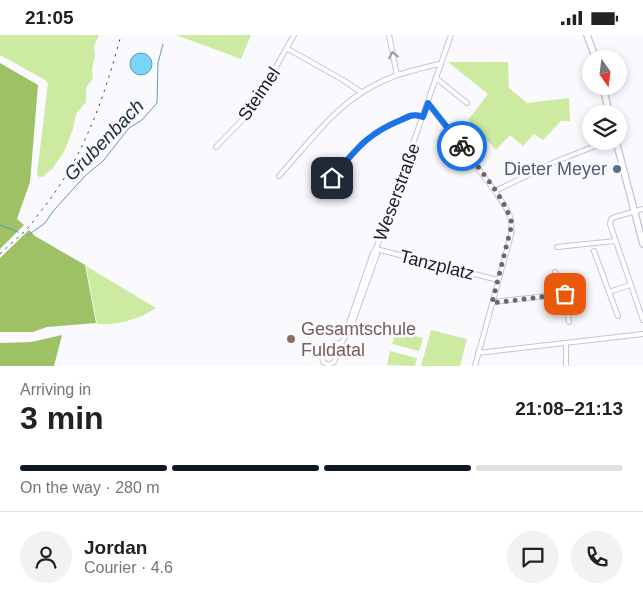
<!DOCTYPE html>
<meta charset="utf-8">
<style>
body{margin:0;font-family:Arial,sans-serif;background:#f2f2f2;color:#222;height:100vh;display:flex;flex-direction:column;font-size:19px;white-space:nowrap}
*{box-sizing:border-box;margin:0}
p{font-size:16px;color:#767676}
.icon{flex:none;width:28px;height:28px;fill:none;stroke:currentColor;stroke-width:2;stroke-linecap:round;stroke-linejoin:round}
.map{position:relative;height:331px;overflow:hidden}
.details{display:flex;flex-direction:column;background:#fff;flex:1}
.details>*{flex:none}
.needle{width:32px;rotate:166deg}
.buttons{position:absolute;left:582px;top:15px;display:grid;gap:10px}
.buttons a{display:grid;place-items:center;width:45px;height:45px;border-radius:50%;background:#fff;box-shadow:0 2px 8px #0003;font-size:25px}
.pin{position:absolute;display:grid;place-items:center;width:42px;height:42px;color:#fff;margin:-21px;border-radius:10px;box-shadow:0 2px 8px #0006}
.courier{position:absolute;display:grid;place-items:center;width:50px;height:50px;margin:-25px;border:4px solid #1a73e8;border-radius:50%;background:#fff;color:#222;box-shadow:0 1px 6px #0007}
.overview em{font-style:normal;font-weight:600}
.overview div{display:flex;flex-direction:column-reverse}
.overview{display:flex;align-items:center;justify-content:space-between;height:85px;padding:0 20px}
h1{font-size:32px;font-weight:600;line-height:38px}
.bar{display:grid;grid-template-columns:repeat(4,1fr);gap:8px 5px;align-content:center;height:60px;padding:0 20px}
.bar i{height:6px;border-radius:4px;background:#e0e0e0}
.bar .selected{background:#111827}
.bar p{grid-column:span 4}
.line{display:flex;align-items:center;gap:12px;padding:0 20px;border-top:1px solid #e0e0e0}
.line div{flex:1}
.round{display:grid;place-items:center;flex:none;width:52px;height:52px;border-radius:26px;background:#f2f2f2}
.status{display:flex;justify-content:space-between;align-items:center;height:35px;padding:0 25px;background:#fff;direction:ltr}
.status svg{height:14px;fill:currentColor}
.map>svg:first-child{display:block}
.green{fill:#cdeba0}
.forest{fill:#9fc166}
.water{fill:#7bd5f8;stroke:#5e9db7}
.lines{fill:none;stroke-linecap:round;stroke-linejoin:round}
.stream{stroke:#5e9db7;stroke-width:1}
.street-casing{stroke:#c5c5ce;stroke-width:6}
.secondary-casing{stroke:#c5c5ce;stroke-width:8}
.street{stroke:#fff;stroke-width:4}
.secondary{stroke:#fff;stroke-width:5.5}
.rail{stroke:#4b4b4e;stroke-width:1;stroke-dasharray:2.5 5;stroke-linecap:butt}
.oneway{stroke:#98989a}
.done{stroke:#69696c;stroke-width:5;stroke-dasharray:0 9}
.route{stroke:#1a73e8;stroke-width:6}
.service-dot{fill:#5c6f8a;stroke:#f9f9fe;stroke-width:2}
.education-dot{fill:#8d6e63;stroke:#f9f9fe;stroke-width:2}
.labels{text-anchor:middle;dominant-baseline:central;stroke-width:5;stroke-linejoin:round;paint-order:stroke}
.street-label{font-size:18px;fill:#1b1b1e;stroke:#f9f9fe}
.service-label{font-size:18px;fill:#4e5e75;stroke:#f9f9fe;text-anchor:end}
.education-label{font-size:18px;fill:#785e54;stroke:#f9f9fe;text-anchor:start}
.water-label{font-size:19px;font-style:italic;fill:#1b3038;stroke:#f9f9fe}
</style>
<div class="status"><b>21:05</b><svg viewBox="0 0 49 12"><path d="M0 12V9h3v3zM5 12V6h3v6zM10 12V3h3v9zM15 12V0h3v12zM26 1h20v11H26zM47 4h2v5h-2z"/></svg></div>
<div class="map">
<svg width="643" height="331" viewBox="0 0 643 331">
<rect width="100%" height="100%" fill="#f9f9fe"/>
<g class="green">
<polygon points="0,0 99,0 94,11 95,21 92,34 93,43 86,53 86,67 76,79 73,94 64,117 52,134 42,142 39,142 37,139 48,48 45,45 0,20"/>
<polygon points="176,0 251,0 241,24"/>
<polygon points="448,27 508,27 509,53 527,68 569,63 570,86 561,86 543,105 534,99 523,111 510,100 496,115 468,85 488,59"/>
<path d="M86,231L156,273C140,284 116,291 97,289Z"/>
<polygon points="431,295 467,304 460,331 421,331"/>
<polygon points="396,296 423,303 419,316 392,309"/>
<polygon points="390,316 417,323 415,331 387,330"/>
</g>
<g class="forest">
<polygon points="0,28 38,50 30,147 17,184 24,190 0,214"/>
<polygon points="29,195 35,201 85,230 96,288 47,292 33,297 0,297 0,223"/>
<polygon points="62,300 54,331 0,331 0,308 31,307"/>
</g>
<circle class="water" cx="141" cy="29" r="11"/>
<g class="lines">
<g class="stream">
<polyline points="0,190 18,197"/>
<polyline points="27,201 45,188 54,175 85,141 103,126 129,93 142,85 157,68 158,28 163,9"/>
</g>
<g class="street-casing">
<g id="street">
<polyline points="389,0 397,40"/>
<polyline points="288,14 343,45 361,57"/>
<polyline points="436,43 467,68"/>
<polyline points="428,68 495,156"/>
<polyline points="216,112 251,76 294,0"/>
<path d="M279,141C321,94 347,53 411,36C421,34 431,30 441,29"/>
<path d="M332,143C355,116 366,99 401,85C409,81 415,78 423,82"/>
<polyline points="643,174 615,182 611,184 610,189 643,285"/>
<polyline points="557,212 615,206"/>
<polyline points="376,214 498,245"/>
<polyline points="594,216 609,257 630,250"/>
<path d="M555,237C565,253 567,269 569,287"/>
<polyline points="609,257 618,281"/>
<polyline points="493,267 565,259"/>
<polyline points="348,296 348,291 373,218 376,214"/>
<polyline points="342,307 327,313 322,322 323,327 329,330 334,327 342,307 351,292 377,219 376,214 451,0"/>
<polyline points="478,318 643,299"/>
<path d="M475,331L511,200C514,180 505,172 495,156L557,126L608,106"/>
<polyline points="566,331 566,308"/>
</g>
</g>
<g class="secondary-casing">
<g id="secondary">
<polyline points="587,0 596,24"/>
<polyline points="603,51 609,79"/>
<polyline points="616,106 643,209"/>
</g>
</g>
<use href="#street" class="street"/>
<use href="#secondary" class="secondary"/>
<path class="rail" d="M0,219C9,210 19,202 28,193C34,186 39,178 45,171C85,119 104,63 121,0"/>
</g>
<defs><path id="oneway-chevron" d="M-2-3.5L2.5 0L-2 3.5" fill="none" stroke-width="1.6" stroke-linecap="round" stroke-linejoin="round" transform="scale(1.25)"/></defs>
<use class="oneway" href="#oneway-chevron" transform="translate(393 20) rotate(-101)"/>
<g class="lines">
<path class="done" d="M462,111C478,133 505,162 512,189L492,268L565,259"/>
<path class="route" d="M332,143C355,116 366,99 401,85C409,81 415,78 423,82L428,68L462,111"/>
</g>
<circle class="service-dot" cx="617" cy="134" r="5"/>
<circle class="education-dot" cx="291" cy="304" r="5"/>
<g class="labels">
<g class="street-label">
<text transform="translate(259 59) rotate(-56)">Steimel</text>
<text transform="translate(397 157) rotate(-70)">Weserstraße</text>
<text transform="translate(437 230) rotate(14)">Tanzplatz</text>
</g>
<g class="service-label">
<text x="607" y="134">Dieter Meyer</text>
</g>
<g class="education-label">
<text x="301" y="294">Gesamtschule<tspan x="301" dy="21">Fuldatal</tspan></text>
</g>
<g class="water-label">
<text transform="translate(104 105) rotate(-46)">Grubenbach</text>
</g>
</g>
</svg>
<div class="buttons">
<a><svg class="needle" viewBox="-14 -14 28 28"><path d="M0-13l5 13h-10z" fill="#e53935"/><path d="M0 13l5-13h-10z" fill="#767676"/></svg></a>
<a><svg class="icon" aria-label="layers" viewBox="0 0 24 24"><path d="M12 4l9 5-9 5-9-5zM3 14l9 5 9-5"/></svg></a>
</div>
<div class="pin" style="left:565px;top:259px;background:#ea580c"><svg class="icon" aria-label="bag" viewBox="0 0 24 24"><path d="M5 8h14l-1 12H6zM9 8a3 3 0 0 1 6 0"/></svg></div>
<div class="pin" style="left:332px;top:143px;background:#1f2937"><svg class="icon" aria-label="home" viewBox="0 0 24 24"><path d="M3 11l9-7 9 7M6 9v11h12V9"/></svg></div>
<div class="courier" style="left:462px;top:111px"><svg class="icon" aria-label="bike" viewBox="0 0 24 24"><circle cx="6" cy="16" r="4"/><circle cx="18" cy="16" r="4"/><path d="M6 16l4-8h5l3 8M10 8l3 8H6M13 5h3"/></svg></div>
</div>
<section class="details">
<div class="overview"><div><h1>3 min</h1><p>Arriving in</p></div><em>21:08–21:13</em></div>
<div class="bar"><i class="selected"></i><i class="selected"></i><i class="selected"></i><i></i><p>On the way · 280 m</p></div>
<div class="line" style="height:90px"><a class="round"><svg class="icon" aria-label="person" viewBox="0 0 24 24"><circle cx="12" cy="8" r="4"/><path d="M4 21q1-7 8-7t8 7"/></svg></a><div><b>Jordan</b><p>Courier · 4.6</p></div><a class="round"><svg class="icon" aria-label="chat" viewBox="0 0 24 24"><path d="M4 5h16v11H9l-5 4z"/></svg></a><a class="round"><svg class="icon" aria-label="phone" viewBox="0 0 24 24"><path d="M5 4h4l2 5-3 2q2 4 5 5l2-3 5 2v4C11 20 4 13 5 4z"/></svg></a></div>
</section>
